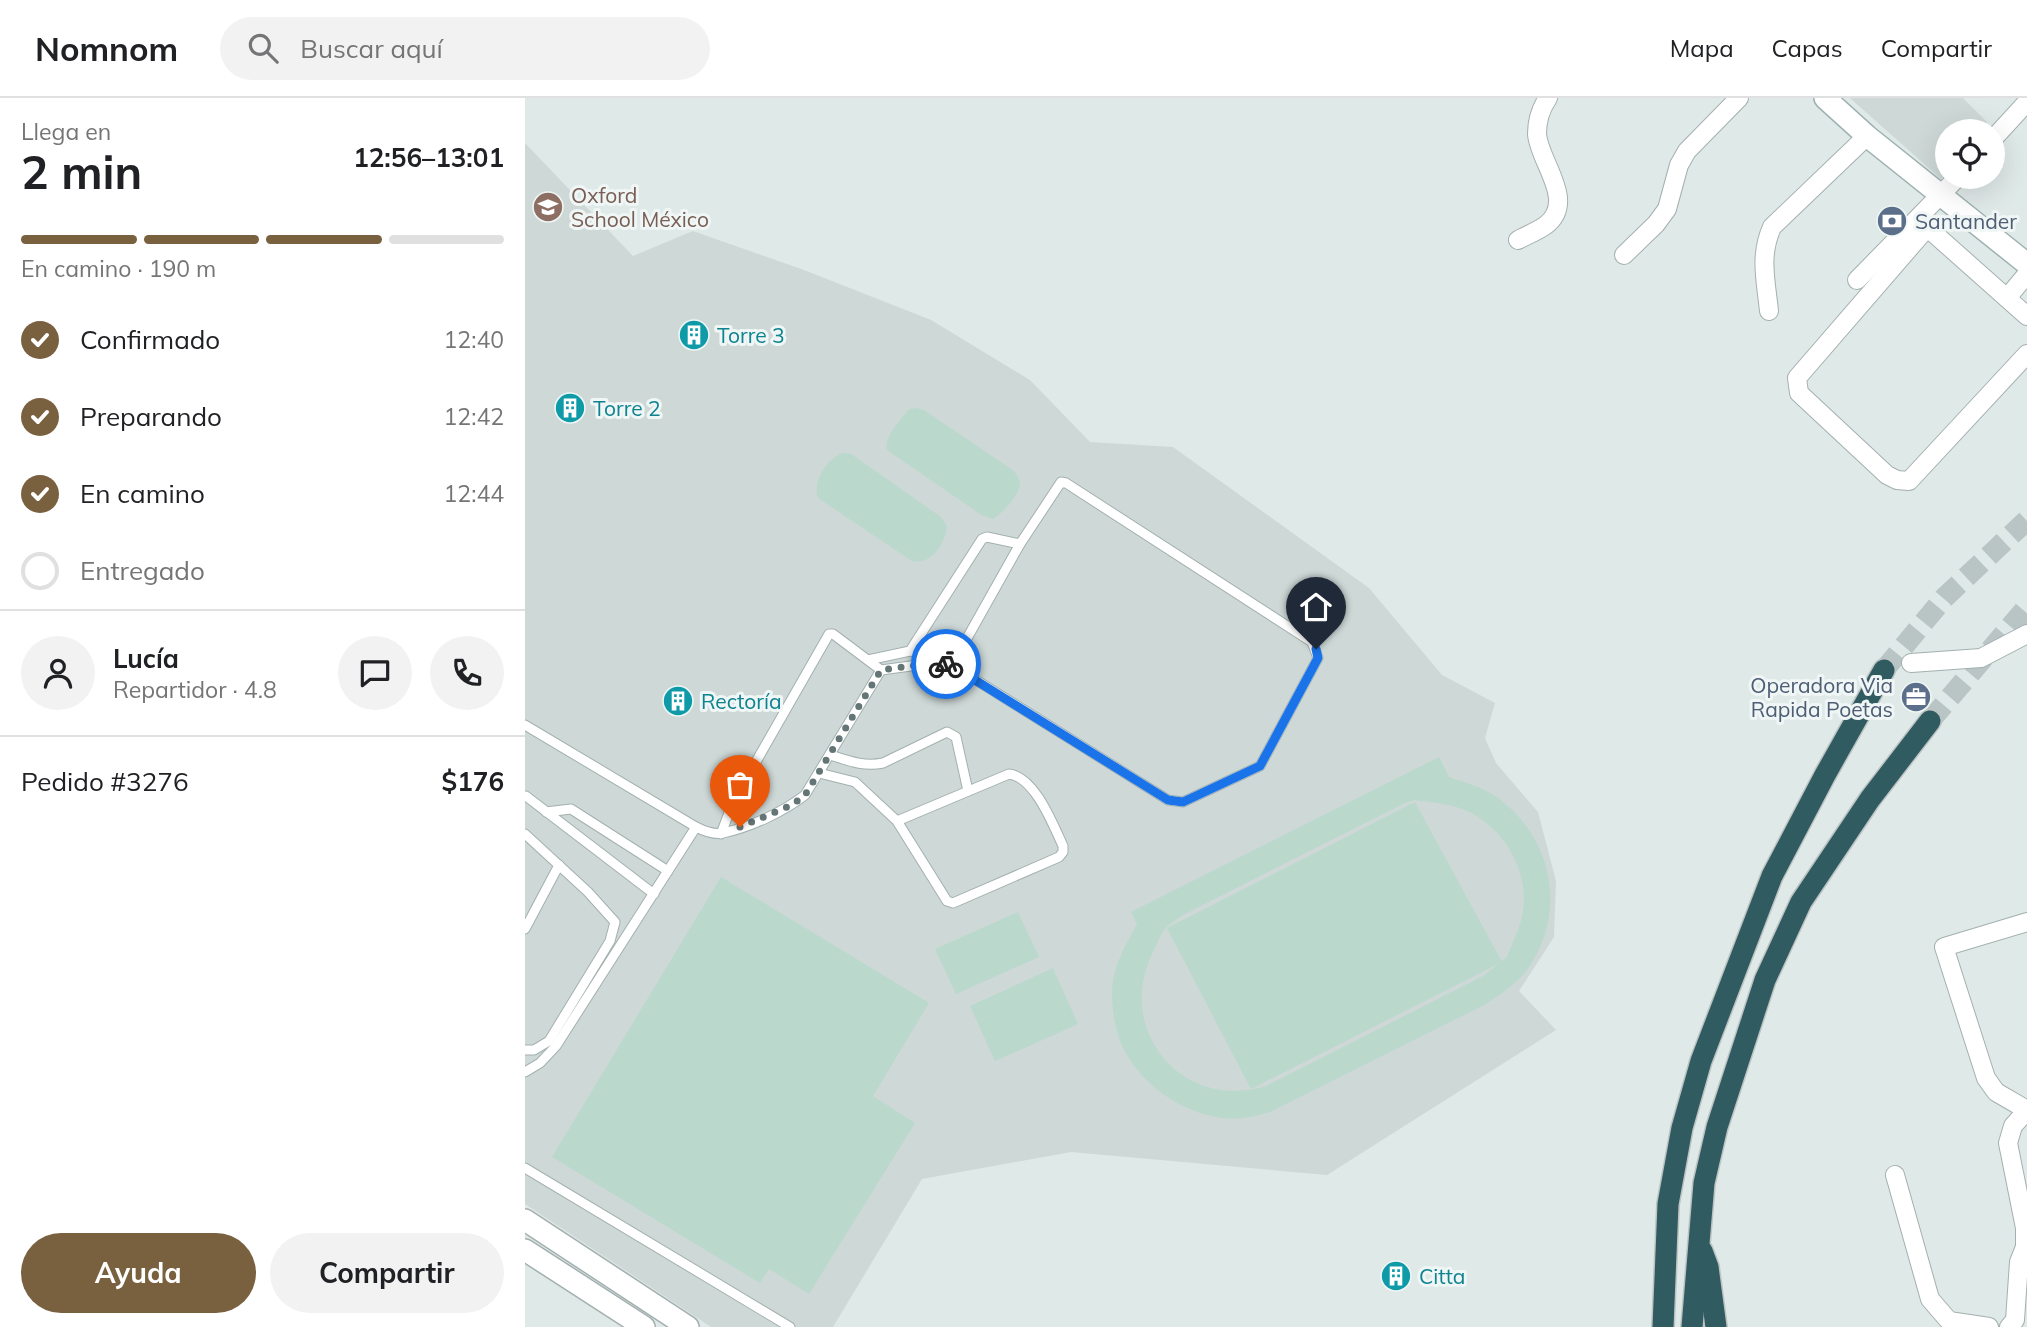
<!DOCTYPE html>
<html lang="es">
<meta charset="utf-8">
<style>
body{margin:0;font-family:Mulish,sans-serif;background:#f2f2f2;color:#202124;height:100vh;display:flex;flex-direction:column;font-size:26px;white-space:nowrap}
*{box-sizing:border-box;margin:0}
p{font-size:23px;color:#757577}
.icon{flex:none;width:38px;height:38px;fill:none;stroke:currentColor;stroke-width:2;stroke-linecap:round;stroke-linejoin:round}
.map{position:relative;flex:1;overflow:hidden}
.details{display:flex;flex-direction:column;background:#fff;width:525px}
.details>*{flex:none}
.tools{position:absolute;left:1410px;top:21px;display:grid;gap:14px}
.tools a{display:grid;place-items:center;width:70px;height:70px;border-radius:50%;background:#fff;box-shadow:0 7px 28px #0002;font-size:35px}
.pin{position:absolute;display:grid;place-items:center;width:60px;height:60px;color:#fff;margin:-72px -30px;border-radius:50% 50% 50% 0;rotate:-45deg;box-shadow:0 0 7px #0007}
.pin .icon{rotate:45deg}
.courier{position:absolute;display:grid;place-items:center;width:70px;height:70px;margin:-35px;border:5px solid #1a73e8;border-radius:50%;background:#fff;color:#222;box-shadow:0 2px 9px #0007}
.overview em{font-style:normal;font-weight:700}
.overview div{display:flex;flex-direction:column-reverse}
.overview{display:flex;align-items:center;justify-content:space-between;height:119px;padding:0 21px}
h1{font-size:46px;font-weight:700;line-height:52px}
.bar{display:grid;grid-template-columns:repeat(4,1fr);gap:10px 7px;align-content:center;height:84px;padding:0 21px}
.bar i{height:9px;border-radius:5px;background:#e0e0e0}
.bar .on{background:#79603f}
.bar p{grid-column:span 4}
.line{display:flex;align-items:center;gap:18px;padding:0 21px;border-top:2px solid #e0e0e0}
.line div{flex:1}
.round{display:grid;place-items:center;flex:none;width:74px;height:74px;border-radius:37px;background:#f2f2f2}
ol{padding:0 21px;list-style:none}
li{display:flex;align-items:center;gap:21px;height:77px}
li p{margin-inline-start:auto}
li .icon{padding:7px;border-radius:50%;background:#79603f;color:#fff;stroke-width:4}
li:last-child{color:#757577}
li i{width:38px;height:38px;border:4px solid #e0e0e0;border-radius:50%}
.cta{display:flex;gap:14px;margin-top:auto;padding:14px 21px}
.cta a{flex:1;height:80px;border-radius:42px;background:#79603f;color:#fff;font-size:28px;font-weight:700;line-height:80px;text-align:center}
.cta a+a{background:#f2f2f2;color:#202124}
header{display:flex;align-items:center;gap:42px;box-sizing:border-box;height:98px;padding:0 35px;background:#fff;border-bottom:2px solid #e0e0e0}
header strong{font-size:33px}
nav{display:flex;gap:38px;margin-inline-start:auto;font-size:24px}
.search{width:490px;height:63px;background:#f2f2f2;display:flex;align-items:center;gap:18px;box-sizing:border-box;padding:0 24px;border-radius:38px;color:#757577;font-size:26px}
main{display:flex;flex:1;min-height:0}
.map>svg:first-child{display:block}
.built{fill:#ced9d7}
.green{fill:#bad8cc;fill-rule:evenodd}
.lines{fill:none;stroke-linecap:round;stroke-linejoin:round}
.motorway-tunnel{stroke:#b9c5c5;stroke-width:21;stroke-dasharray:21 10;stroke-linecap:butt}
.service-casing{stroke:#a3b0af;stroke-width:11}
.minor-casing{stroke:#a3b0af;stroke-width:20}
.tertiary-casing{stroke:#a3b0af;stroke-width:24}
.secondary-casing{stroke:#9db1b0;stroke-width:24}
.motorway-casing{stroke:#bdc3c3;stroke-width:24}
.service{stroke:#fff;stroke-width:9}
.minor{stroke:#fff;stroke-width:18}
.tertiary{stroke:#fff;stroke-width:21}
.secondary{stroke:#fff;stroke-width:21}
.motorway{stroke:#305b61;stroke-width:21}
.done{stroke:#647575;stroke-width:7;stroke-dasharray:0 12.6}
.route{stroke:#1a73e8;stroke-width:9}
.labels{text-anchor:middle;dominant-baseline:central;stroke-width:6;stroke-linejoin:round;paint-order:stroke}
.education-label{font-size:21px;fill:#785e54;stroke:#eff6f5;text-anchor:start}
.service-label{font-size:21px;fill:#4e5e75;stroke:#eff6f5;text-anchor:start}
.culture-label{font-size:21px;fill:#0d838f;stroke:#eff6f5;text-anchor:start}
</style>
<header>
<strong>Nomnom</strong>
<div class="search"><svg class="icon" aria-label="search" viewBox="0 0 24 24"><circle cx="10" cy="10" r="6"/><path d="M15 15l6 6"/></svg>Buscar aquí</div>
<nav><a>Mapa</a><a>Capas</a><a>Compartir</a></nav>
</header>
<main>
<section class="details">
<div class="overview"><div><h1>2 min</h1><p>Llega en</p></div><em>12:56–13:01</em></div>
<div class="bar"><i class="on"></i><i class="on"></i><i class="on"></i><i></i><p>En camino · 190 m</p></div>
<ol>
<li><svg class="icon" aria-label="check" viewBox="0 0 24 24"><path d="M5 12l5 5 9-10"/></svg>Confirmado<p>12:40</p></li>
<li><svg class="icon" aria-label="check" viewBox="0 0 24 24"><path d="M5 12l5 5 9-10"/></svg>Preparando<p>12:42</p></li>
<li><svg class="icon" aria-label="check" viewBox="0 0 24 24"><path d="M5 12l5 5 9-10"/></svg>En camino<p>12:44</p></li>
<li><i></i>Entregado</li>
</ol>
<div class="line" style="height:126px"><a class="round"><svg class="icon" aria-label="person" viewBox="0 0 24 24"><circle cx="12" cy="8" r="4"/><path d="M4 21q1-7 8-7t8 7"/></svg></a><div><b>Lucía</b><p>Repartidor · 4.8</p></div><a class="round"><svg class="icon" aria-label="chat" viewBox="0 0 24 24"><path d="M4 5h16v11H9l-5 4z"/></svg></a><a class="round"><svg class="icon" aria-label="phone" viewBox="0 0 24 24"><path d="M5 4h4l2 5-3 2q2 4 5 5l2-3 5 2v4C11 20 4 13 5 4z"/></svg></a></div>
<div class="line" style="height:91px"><div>Pedido #3276</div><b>$176</b></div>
<div class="cta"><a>Ayuda</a><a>Compartir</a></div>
</section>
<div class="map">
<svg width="1502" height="1229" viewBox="0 0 1502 1229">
<rect width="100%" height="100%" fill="#dfe9e8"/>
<g class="built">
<polygon points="1325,0 1438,0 1462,24 1455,33 1423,33 1423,73 1416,81"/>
<polygon points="0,45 108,158 168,133 279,172 406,222 505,282 565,344 648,349 844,490 917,577 970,605 960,640 971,665 1013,714 1031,783 1029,839 994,893 1031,932 802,1077 546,1054 397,1081 308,1229 186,1229 0,1106"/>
</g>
<g class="green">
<path d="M391,310L399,312L489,373C491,376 494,380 495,384C497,394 476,418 467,421L455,416L362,352C359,338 376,322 384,311Z"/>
<path d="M318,355L326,356L416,419L422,428C420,446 406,467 387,463L293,400C287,384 302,360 318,355Z"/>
<path d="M914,659L924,679C939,684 956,689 969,697C1027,737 1044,813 1002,872C991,886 976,896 961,906L745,1014C736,1016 727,1019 718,1020C673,1025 622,994 601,955C590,936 587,913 587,892C588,868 601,846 612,826L606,814ZM890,702C910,705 931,706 948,716C982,735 1004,775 998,813C996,828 987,845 982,859L958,878L741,988C657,1014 589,932 628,854C632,846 635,836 641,830C645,825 653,821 658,817L880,705Z"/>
<polygon points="890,704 977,864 726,991 642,830"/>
<polygon points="196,779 404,905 348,998 390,1025 284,1196 244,1171 235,1185 27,1059"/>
<polygon points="493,814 514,859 431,896 410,851"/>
<polygon points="528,870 553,926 470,963 445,908"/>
</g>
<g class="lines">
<g class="motorway-tunnel">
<polyline points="1359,572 1419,500 1502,422"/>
<polyline points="1405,623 1502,509"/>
</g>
<g class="service-casing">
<g id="service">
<polyline points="385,553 457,441 462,439 495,446"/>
<polyline points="343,562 385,553 433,554"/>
<path d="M0,627L171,729C179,733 189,737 198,735C226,729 258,714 280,697L356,572"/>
<path d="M305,657C324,663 339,669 358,665L422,634L431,639L443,693"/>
<path d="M294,675L330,684L372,723L422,803L428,805L534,759L538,754V748C528,727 510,679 484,676L372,723"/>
<polyline points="1,698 129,796"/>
<polyline points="21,714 46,711 143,773"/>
<polyline points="0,736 63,794 90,824 85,843 24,943 9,952 0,952"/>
<polyline points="196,736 208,704 304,536 308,536 356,572 408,565 427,567 643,702 658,704 735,668 793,560 787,544 541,385 536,384 495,446 427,567"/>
<polyline points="0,831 34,767"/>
<polyline points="0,974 15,965 31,948 171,729"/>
<polyline points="0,1070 265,1229"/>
</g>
</g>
<g class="minor-casing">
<g id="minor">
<polyline points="1468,41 1502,4"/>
<path d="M993,142C1002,137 1013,133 1021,127C1052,103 1014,64 1012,36C1012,24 1016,10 1023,0"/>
<polyline points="1099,157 1131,126 1142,111 1154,67 1162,53 1214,0"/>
<polyline points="1332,182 1433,79"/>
<polyline points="1482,200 1502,176"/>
<path d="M1244,213C1241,183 1234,158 1247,129L1342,38"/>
<polyline points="1502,218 1404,131 1400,132 1272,280 1274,295 1362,377 1372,382 1384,383 1502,256"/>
<polyline points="1386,565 1456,560 1502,536"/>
<polyline points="1502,824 1419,849 1461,980 1471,994 1502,1012"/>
<polyline points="1370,1077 1405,1201 1424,1223 1464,1229"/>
<polyline points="1484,1229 1490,1222 1494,1164 1500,1149 1500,1130 1483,1045 1488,1028 1496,1019 1502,1016"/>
</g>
</g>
<g class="tertiary-casing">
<g id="tertiary">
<polyline points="0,1122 163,1229"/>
<polyline points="0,1152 119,1229"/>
</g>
</g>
<g class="secondary-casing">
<polyline id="secondary" points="1300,0 1342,38 1502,166"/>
</g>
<g class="motorway-casing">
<g id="motorway">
<polyline points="1177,1153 1183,1169 1191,1229"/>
<polyline points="1138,1229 1143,1106 1157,1030 1176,963 1247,778 1300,677 1359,572"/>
<polyline points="1167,1229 1179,1085 1192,1029 1240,882 1276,804 1345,701 1405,623"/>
</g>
</g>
<use href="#service" class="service"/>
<use href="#minor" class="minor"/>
<use href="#tertiary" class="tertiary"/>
<use href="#secondary" class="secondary"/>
<use href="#motorway" class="motorway"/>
</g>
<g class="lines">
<polyline class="done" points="215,729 267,707 280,697 356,572 408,565 421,566"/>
<polyline class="route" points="421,566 426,567 643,702 658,704 735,668 793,560 791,551"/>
</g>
<defs>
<g id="school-disc" transform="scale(1.575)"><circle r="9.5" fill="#8d6e63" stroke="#eff6f5"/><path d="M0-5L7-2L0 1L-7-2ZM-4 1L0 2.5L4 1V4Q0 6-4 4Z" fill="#fff"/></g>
<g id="bank-disc" transform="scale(1.575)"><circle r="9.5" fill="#5c6f8a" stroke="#eff6f5"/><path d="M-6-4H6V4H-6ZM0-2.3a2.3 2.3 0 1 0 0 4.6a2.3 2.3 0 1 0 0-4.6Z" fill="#fff"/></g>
<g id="building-disc" transform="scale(1.575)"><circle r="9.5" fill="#0f9aa8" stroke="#eff6f5"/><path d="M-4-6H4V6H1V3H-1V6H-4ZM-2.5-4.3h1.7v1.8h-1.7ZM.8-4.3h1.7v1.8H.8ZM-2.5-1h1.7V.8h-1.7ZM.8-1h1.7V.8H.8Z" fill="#fff"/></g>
<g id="office-disc" transform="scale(1.575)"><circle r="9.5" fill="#5c6f8a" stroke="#eff6f5"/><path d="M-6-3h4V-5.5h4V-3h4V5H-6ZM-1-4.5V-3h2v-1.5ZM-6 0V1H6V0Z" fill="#fff"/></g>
</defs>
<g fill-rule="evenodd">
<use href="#school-disc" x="23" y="109"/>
<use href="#bank-disc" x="1367" y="123"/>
<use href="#building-disc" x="169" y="237"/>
<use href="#building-disc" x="45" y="310"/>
<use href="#office-disc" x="1391" y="599"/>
<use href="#building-disc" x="153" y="603"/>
<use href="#building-disc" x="871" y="1178"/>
</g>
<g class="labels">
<g class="education-label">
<text x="46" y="97">Oxford<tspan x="46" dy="24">School México</tspan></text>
</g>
<g class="service-label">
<text x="1390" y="123">Santander</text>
<text x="1368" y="587" text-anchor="end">Operadora Via<tspan x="1368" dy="24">Rapida Poetas</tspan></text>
</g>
<g class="culture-label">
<text x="192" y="237">Torre 3</text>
<text x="68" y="310">Torre 2</text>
<text x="176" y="603">Rectoría</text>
<text x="894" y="1178">Citta</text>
</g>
</g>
</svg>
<div class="tools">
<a><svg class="icon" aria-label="locate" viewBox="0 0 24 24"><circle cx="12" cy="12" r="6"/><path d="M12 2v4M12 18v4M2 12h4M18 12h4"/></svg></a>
</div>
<div class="pin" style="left:215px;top:729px;background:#ea580c"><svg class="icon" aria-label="bag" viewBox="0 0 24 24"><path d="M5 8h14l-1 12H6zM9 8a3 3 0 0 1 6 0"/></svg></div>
<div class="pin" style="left:791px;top:551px;background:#1f2937"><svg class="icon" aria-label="home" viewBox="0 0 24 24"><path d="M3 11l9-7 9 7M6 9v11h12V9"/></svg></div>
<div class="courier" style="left:421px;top:566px"><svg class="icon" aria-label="bike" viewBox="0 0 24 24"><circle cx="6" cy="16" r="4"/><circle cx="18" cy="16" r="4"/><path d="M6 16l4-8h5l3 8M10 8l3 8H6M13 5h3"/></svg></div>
</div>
</main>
